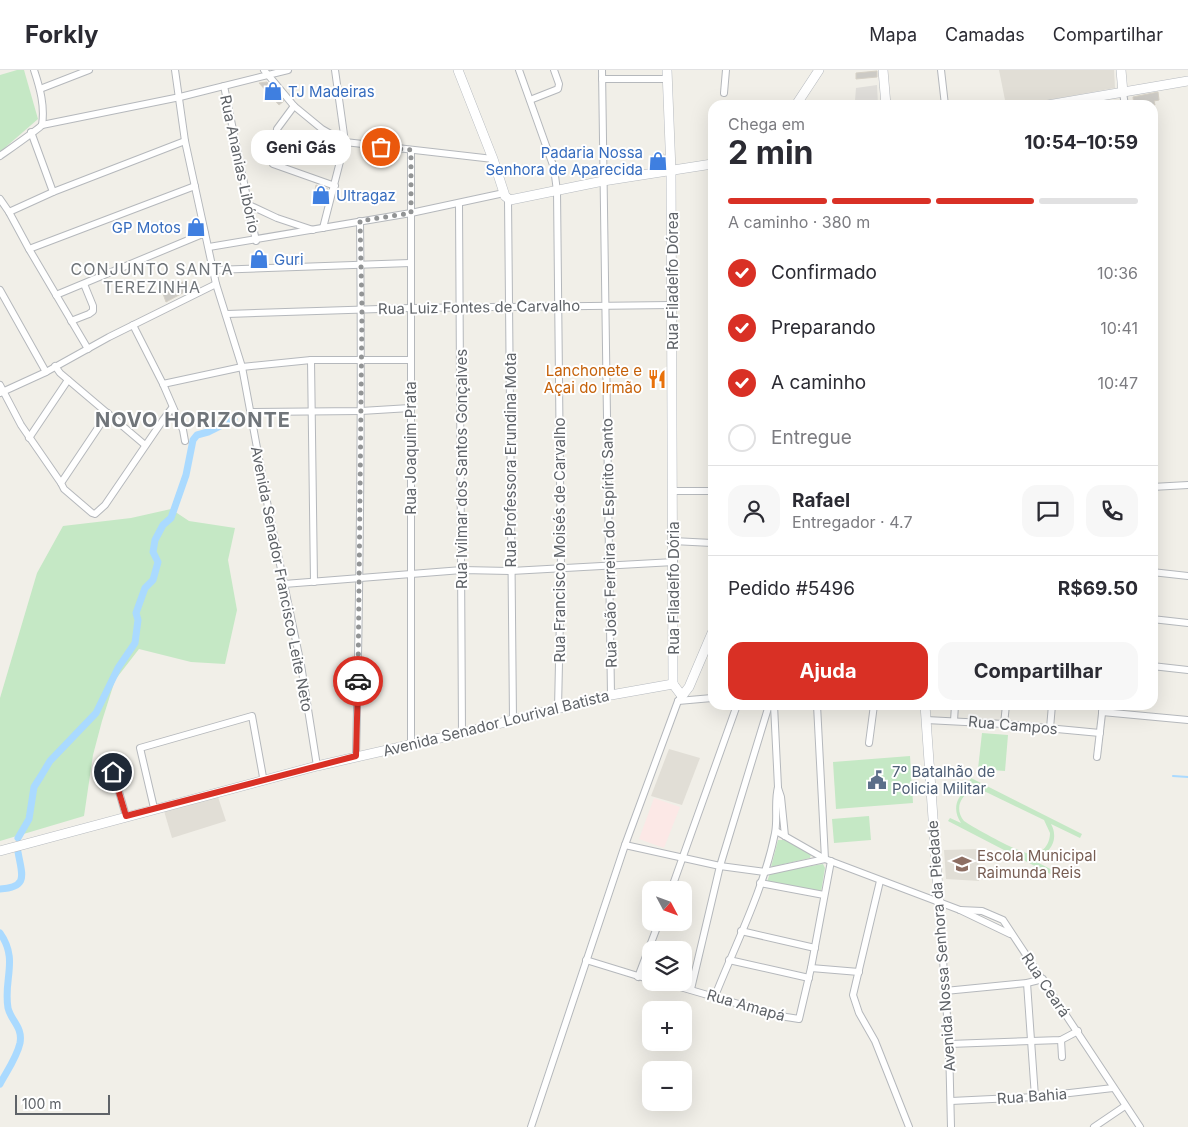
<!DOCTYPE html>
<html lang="pt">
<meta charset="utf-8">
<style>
body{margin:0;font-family:Inter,sans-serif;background:#f7f7f7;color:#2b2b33;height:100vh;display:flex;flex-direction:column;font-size:19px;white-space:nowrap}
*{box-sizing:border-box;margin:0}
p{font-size:16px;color:#7c7c81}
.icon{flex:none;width:28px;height:28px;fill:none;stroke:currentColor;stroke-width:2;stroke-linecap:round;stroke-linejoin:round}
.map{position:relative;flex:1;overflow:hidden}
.drawer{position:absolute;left:708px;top:30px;width:450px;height:610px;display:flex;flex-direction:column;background:#fff;border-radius:15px;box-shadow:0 5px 20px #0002}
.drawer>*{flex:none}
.needle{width:32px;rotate:131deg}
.buttons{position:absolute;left:642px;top:811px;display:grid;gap:10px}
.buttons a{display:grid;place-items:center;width:50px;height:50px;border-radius:10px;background:#fff;box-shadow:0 5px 20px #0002;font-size:25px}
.scale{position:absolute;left:15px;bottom:12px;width:95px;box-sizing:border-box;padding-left:5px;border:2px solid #5f6368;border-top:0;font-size:14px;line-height:18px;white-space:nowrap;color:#5f6368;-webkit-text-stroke:4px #fff;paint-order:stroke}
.pin{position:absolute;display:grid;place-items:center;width:42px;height:42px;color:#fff;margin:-21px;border:2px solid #fff;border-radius:50%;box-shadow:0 1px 5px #0007}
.courier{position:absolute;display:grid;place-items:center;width:50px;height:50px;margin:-25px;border:4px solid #d93025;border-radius:50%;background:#fff;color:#222;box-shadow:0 1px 6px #0007}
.bubble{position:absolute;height:35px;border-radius:15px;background:#fff;box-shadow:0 5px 20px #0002;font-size:16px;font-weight:700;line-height:35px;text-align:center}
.headline em{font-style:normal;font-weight:700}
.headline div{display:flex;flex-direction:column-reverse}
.headline{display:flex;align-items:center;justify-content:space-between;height:85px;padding:0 20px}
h1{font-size:32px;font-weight:700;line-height:38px}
.bar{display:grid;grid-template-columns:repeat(4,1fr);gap:8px 5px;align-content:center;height:60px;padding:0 20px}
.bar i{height:6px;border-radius:4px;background:#e1e1e2}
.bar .current{background:#d93025}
.bar p{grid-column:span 4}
.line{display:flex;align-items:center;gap:12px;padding:0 20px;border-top:1px solid #e1e1e2}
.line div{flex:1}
.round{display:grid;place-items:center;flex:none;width:52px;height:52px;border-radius:15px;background:#f7f7f7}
ol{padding:0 20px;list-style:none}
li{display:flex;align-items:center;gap:15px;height:55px}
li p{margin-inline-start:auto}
li .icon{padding:5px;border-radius:50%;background:#d93025;color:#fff;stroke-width:4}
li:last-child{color:#7c7c81}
li i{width:28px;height:28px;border:2px solid #e1e1e2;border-radius:50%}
.cta{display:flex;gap:10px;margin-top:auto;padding:10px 20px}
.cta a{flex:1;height:58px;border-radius:15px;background:#d93025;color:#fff;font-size:20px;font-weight:700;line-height:58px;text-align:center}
.cta a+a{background:#f7f7f7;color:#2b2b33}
header{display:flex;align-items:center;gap:30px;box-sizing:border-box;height:70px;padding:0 25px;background:#fff;border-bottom:1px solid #e1e1e2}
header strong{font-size:24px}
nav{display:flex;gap:28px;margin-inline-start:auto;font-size:18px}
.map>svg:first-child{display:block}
.industrial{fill:#e0deda}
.education{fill:#e1ded6}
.medical{fill:#fce8e6}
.green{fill:#c5e8c5;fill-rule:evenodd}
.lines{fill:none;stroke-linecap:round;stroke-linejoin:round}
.stream{stroke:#aadaff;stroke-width:2}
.canal{stroke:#aadaff;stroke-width:7}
.building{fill:#cccac5;stroke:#d6d1c6}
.street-casing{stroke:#b5b8bc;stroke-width:8}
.secondary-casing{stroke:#b6babf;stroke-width:10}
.street{stroke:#fff;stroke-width:6}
.secondary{stroke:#fff;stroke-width:9}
.done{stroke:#929495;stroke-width:5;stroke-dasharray:0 9}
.route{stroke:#d93025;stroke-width:6}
.labels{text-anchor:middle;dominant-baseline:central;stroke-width:4;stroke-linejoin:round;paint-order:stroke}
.shop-label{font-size:15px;fill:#366cbe;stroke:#fff;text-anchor:start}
.street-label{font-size:15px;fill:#5f6368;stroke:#fff}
.food-label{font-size:15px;fill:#c56008;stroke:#fff;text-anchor:end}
.service-label{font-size:15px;fill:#4e5e75;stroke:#fff;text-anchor:start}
.education-label{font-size:15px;fill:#785e54;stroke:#fff;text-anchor:start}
.neighbourhood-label{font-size:16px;letter-spacing:1px;fill:#70757a;stroke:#fff}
.district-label{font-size:20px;font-weight:bold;letter-spacing:1px;fill:#70757a;stroke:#fff}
</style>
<header>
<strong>Forkly</strong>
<nav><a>Mapa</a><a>Camadas</a><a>Compartilhar</a></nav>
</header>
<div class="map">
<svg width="1188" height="1057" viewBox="0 0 1188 1057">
<rect width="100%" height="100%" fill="#f1efe8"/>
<polygon class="industrial" points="877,15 878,35 859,35 855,31 856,18"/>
<g class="education">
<polygon points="999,0 1114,0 1115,18 1020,35 1006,35"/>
<polygon points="669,679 700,688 682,735 651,726"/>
<polygon points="218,727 226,751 172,768 164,741"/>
<polygon points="978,779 979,811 946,809 944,780"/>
</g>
<polygon class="medical" points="654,728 680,737 664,778 639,769"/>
<g class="green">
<polygon points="17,0 24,0 38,49 0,82 0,5"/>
<polygon points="171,439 189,451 235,458 228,490 237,540 225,594 191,592 139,579 115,610 102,651 93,685 84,746 0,771 0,628 37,503 63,456 131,448"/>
<polygon points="982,663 1008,665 1005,701 978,699"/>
<polygon points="910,686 913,733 836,739 833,692"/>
<path d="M971,708L1082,764L1080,768L1051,754C1060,770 1049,788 1029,788L1060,804L1058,808L948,751L950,748L961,753C953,741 955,729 966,720L977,717L969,712ZM972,720L986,722L1044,750L1050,763C1050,774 1043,784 1031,784C1021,784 974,758 964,751C955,740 959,727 972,720Z"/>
<polygon points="869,746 871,770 834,773 832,749"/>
<polygon points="778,770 787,770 811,784 810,788 771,797"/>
<polygon points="823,794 825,798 821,822 767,812 770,803"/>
</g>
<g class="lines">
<polyline class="stream" points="1173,706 1188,707"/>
<g class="canal">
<polyline points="18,768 29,749 34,717 41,706 50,691 96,643 118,598 135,573 138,550 136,543 145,518 153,510 158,492 153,482 155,470 163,455 171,448 186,405 193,370 197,365 208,362 234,349"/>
<path d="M0,819C29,817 22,805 18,782"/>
<path d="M0,863C19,890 3,909 8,938C11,951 23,957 20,973C17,987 7,1001 0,1014"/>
</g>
</g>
<g class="building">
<polygon points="877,1 877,7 856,9 856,3"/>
<polygon points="267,12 284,31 279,35 259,13"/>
<polygon points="1158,22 1159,30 1154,31 1155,35 1134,35 1133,27"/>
<polygon points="664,84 665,95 653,97 652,85"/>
<polygon points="316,115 328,119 324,135 313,132"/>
<polygon points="187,210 190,219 166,232 162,221"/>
</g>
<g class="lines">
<g class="street-casing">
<g id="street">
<path d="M34,0C40,18 45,36 42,55"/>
<polyline points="175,0 185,71 205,163 216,214 242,297 268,437 301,595 317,696"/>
<polyline points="264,0 294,36 322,59 345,72 493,89"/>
<polyline points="519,0 554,98 557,121 561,499 558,639"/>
<polyline points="602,0 611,625"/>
<polyline points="941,0 945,35"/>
<polyline points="602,9 668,9"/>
<polyline points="224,16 256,171"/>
<polyline points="40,19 89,0"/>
<polyline points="724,23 726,0"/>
<polyline points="1123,23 1125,35"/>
<polyline points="530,30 558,19 559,14 554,0"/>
<polyline points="294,36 277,59 273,94 335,116"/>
<polyline points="31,62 53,122"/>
<path d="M0,86C7,81 40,58 42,55L180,27L288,0"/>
<polyline points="0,129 9,142 29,179 88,279"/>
<polyline points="508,129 513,650"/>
<polyline points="247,134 277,148 313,160"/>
<polyline points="459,134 462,663"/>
<polyline points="9,142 53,122 185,71"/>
<polyline points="323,158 345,72 335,0"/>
<polyline points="209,177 411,143 504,123"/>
<polyline points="29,179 195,116"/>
<polyline points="213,200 410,193"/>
<polyline points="0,220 46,302"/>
<polyline points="56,225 205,163"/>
<polyline points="227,244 411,238 671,235"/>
<polyline points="71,251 89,244 93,241 93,236 84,214"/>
<polyline points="133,255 163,314 183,360 185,371"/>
<polyline points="311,290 314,512"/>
<polyline points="55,296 60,303 145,375"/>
<polyline points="163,314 242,297 311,290 411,290"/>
<polyline points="0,315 21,355 61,413"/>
<polyline points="0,323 46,302 109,267 216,214"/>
<polyline points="250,342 361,341 410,338"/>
<polyline points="108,343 61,413 64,419 92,443 95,444 105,435 163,350 172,338"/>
<polyline points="29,368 68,310"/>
<polyline points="1152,417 1188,415"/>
<polyline points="674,421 712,421"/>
<polyline points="673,471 712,473"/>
<polyline points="1152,502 1188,506"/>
<polyline points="284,514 462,500 511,501 674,492"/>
<polyline points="1152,549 1188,553"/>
<polyline points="1152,596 1188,600"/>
<polyline points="678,631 712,628"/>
<polyline points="817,635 825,789"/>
<polyline points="1102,642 1188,650"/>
<polyline points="926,650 1004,654 1100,663"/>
<polyline points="954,651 955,635"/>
<polyline points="1004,654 1006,635"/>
<polyline points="1050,658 1052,635"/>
<polyline points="869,673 874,635"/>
<polyline points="411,676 411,80"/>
<polyline points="109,687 126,746"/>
<path d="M356,687C360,508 362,330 360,151"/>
<polyline points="1097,687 1103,635"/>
<polyline points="778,718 781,727 785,766"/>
<polyline points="154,738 140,678 252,646 263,707"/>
<polyline points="776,761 825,789 960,840 1010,864"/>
<polyline points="625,775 720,796 765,802 825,789"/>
<polyline points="880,811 853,925 859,943 875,971 909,1057"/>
<polyline points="760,813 824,825"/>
<polyline points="671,820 737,635"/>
<polyline points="939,833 949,974 951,1057"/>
<polyline points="960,840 982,841 1003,850 1140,1057"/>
<polyline points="741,861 815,878"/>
<polyline points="586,890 651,910"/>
<polyline points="729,890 809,908"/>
<polyline points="811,898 859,902"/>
<polyline points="638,907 659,852"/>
<polyline points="663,912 780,946 799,949 811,898 831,791"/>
<polyline points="1027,913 1035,1027"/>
<polyline points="691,919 720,796 769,635"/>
<polyline points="945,921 1027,913 1043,909"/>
<path d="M715,926C736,873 764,819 775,763C778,748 774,732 778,717L774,635"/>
<polyline points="1061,970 1062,987"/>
<polyline points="949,974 1061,970 1078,961"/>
<polyline points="951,1031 1035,1027 1113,1018"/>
<polyline points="531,1057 625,775 678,631 682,626"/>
<polyline points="1094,1057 1125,1036"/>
</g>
</g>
<g class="secondary-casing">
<g id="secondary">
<polyline points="458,0 493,89 505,126 510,130 603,111 712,94"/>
<polyline points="667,0 671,101 673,614"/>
<polyline points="883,0 886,35"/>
<polyline points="1121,0 1123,23"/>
<polyline points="796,35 819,0"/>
<polyline points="1048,35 1188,11"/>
<polyline points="673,614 682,626 689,617 712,563"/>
<polyline points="925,635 939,833"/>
<polyline points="0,781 317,696 462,663 611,625 673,614"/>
</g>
</g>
<use href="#street" class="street"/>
<use href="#secondary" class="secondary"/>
</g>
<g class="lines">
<polyline class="done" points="358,611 362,239 360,151 411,143 411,80 381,77"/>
<polyline class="route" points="113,702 126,746 356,686 358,611"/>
</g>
<defs>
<g id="shop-bare" transform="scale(1.5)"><path d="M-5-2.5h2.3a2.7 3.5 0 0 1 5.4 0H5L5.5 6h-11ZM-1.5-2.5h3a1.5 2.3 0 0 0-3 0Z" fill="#3f7fe0" stroke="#fff" stroke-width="2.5" paint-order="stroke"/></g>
<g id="restaurant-bare" transform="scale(1.5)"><path d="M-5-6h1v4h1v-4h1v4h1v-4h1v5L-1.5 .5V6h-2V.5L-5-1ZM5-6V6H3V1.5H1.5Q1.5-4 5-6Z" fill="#e8710a" stroke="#fff" stroke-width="2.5" paint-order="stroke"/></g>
<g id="civic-bare" transform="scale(1.5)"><path d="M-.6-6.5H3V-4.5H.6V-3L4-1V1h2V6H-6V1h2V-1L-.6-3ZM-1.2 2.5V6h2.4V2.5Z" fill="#5c6f8a" stroke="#fff" stroke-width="2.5" paint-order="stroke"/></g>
<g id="school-bare" transform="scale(1.5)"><path d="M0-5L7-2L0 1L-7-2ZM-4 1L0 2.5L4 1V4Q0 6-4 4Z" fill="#8d6e63" stroke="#fff" stroke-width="2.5" paint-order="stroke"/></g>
</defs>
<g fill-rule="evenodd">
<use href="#shop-bare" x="273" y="21"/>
<use href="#shop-bare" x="658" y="91"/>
<use href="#shop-bare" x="321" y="125"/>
<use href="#shop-bare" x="196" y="157"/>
<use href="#shop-bare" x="259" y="189"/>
<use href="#restaurant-bare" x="657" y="309"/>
<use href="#civic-bare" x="877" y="710"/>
<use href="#school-bare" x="962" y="794"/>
</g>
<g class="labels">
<g class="shop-label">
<text x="288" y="21">TJ Madeiras</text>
<text x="643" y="82" text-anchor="end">Padaria Nossa<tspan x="643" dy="17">Senhora de Aparecida</tspan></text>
<text x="336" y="125">Ultragaz</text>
<text x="181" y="157" text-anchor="end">GP Motos</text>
<text x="274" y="189">Guri</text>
</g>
<g class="street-label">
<text transform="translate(240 94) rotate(78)">Rua Ananias Libório</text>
<text transform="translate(672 211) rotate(-90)">Rua Filadelfo Dórea</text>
<text transform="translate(479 237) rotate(-1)">Rua Luiz Fontes de Carvalho</text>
<text transform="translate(410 378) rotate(-90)">Rua Joaquim Prata</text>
<text transform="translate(510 390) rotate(-90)">Rua Professora Erundina Mota</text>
<text transform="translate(461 399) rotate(-90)">Rua Ivilmar dos Santos Gonçalves</text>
<text transform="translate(559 470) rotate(-90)">Rua Francisco Moisés de Carvalho</text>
<text transform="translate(609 473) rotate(-91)">Rua João Ferreira do Espírito Santo</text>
<text transform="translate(282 509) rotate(79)">Avenida Senador Francisco Leite Neto</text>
<text transform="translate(673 518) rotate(-90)">Rua Filadelfo Dória</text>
<text transform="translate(496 653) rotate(-14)">Avenida Senador Lourival Batista</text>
<text transform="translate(1013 655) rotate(5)">Rua Campos</text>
<text transform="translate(941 876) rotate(-94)">Avenida Nossa Senhora da Piedade</text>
<text transform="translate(1046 915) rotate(56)">Rua Ceará</text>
<text transform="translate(746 935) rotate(16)">Rua Amapá</text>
<text transform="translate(1032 1026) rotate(-4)">Rua Bahia</text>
</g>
<g class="food-label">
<text x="642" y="300">Lanchonete e<tspan x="642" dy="17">Açai do Irmão</tspan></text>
</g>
<g class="service-label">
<text x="892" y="701">7º Batalhão de<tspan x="892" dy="17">Policia Militar</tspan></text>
</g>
<g class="education-label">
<text x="977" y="785">Escola Municipal<tspan x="977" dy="17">Raimunda Reis</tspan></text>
</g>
<g class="neighbourhood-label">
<text x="152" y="199">CONJUNTO SANTA<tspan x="152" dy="18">TEREZINHA</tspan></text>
</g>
<g class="district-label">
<text x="193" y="350">NOVO HORIZONTE</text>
</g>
</g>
</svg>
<div class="buttons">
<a><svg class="needle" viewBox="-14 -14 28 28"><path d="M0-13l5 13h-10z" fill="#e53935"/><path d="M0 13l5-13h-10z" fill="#7c7c81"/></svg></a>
<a><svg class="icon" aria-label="layers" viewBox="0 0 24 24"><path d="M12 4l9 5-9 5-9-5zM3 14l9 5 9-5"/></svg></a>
<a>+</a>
<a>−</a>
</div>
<div class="scale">100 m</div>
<div class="pin" style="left:381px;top:77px;background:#ea580c"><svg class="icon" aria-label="bag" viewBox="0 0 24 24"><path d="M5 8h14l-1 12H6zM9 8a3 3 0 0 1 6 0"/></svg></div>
<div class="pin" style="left:113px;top:702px;background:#1f2937"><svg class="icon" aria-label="home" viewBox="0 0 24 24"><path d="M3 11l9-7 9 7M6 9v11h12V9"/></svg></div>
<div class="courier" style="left:358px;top:611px"><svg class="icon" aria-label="car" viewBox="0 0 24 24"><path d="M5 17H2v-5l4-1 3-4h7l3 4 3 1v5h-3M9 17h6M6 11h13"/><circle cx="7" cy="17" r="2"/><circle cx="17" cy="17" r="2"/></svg></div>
<div class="bubble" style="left:251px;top:60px;width:100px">Geni Gás</div>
<section class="drawer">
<div class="headline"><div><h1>2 min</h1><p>Chega em</p></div><em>10:54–10:59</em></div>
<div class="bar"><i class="current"></i><i class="current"></i><i class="current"></i><i></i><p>A caminho · 380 m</p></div>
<ol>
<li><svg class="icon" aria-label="check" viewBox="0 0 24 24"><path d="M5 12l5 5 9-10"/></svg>Confirmado<p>10:36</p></li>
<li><svg class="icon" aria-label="check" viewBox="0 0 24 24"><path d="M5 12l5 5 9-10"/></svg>Preparando<p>10:41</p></li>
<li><svg class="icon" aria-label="check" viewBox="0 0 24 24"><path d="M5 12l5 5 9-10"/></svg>A caminho<p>10:47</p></li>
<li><i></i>Entregue</li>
</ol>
<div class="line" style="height:90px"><a class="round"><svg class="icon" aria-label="person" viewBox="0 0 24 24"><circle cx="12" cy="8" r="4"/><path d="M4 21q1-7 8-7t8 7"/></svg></a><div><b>Rafael</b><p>Entregador · 4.7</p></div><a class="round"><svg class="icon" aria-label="chat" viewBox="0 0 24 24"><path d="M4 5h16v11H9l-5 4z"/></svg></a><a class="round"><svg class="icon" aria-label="phone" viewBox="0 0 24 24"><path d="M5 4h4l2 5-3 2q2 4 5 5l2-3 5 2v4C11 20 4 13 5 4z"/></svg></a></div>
<div class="line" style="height:65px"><div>Pedido #5496</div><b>R$69.50</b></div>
<div class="cta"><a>Ajuda</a><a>Compartilhar</a></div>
</section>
</div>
